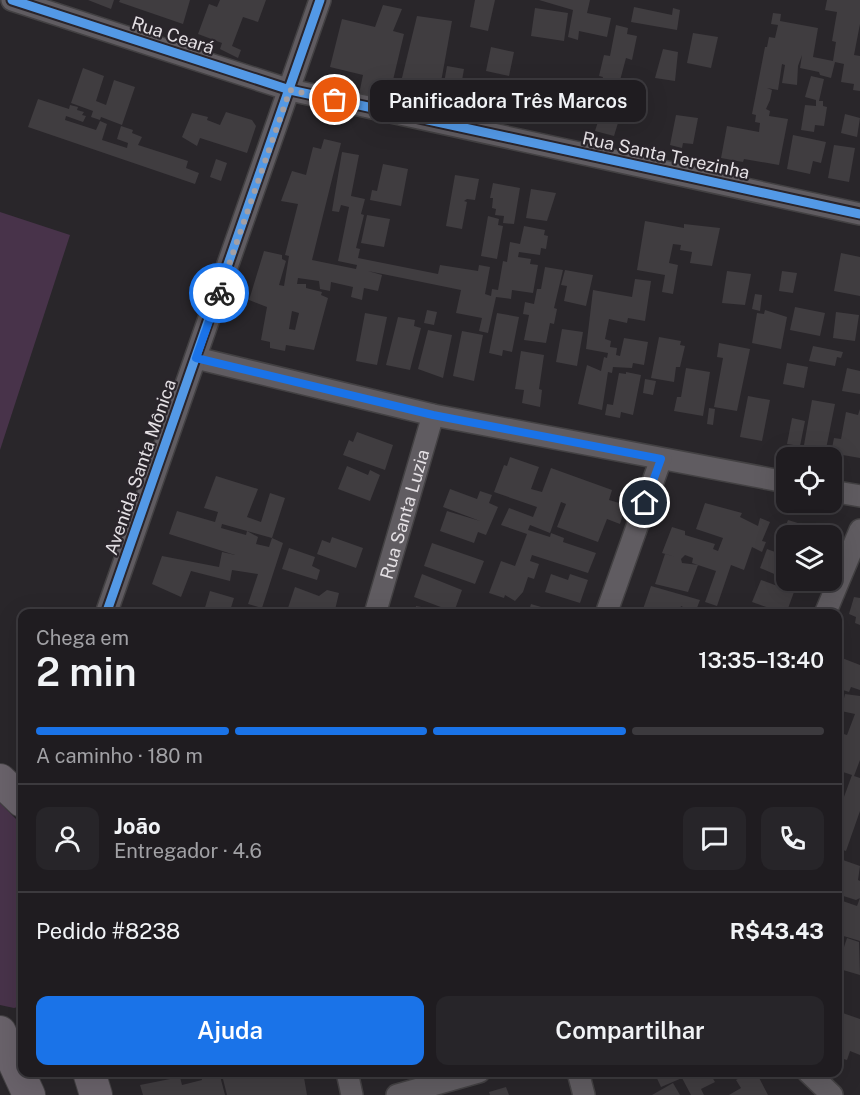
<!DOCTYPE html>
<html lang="pt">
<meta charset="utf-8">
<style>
body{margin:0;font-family:"Public Sans",sans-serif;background:#272529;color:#f1f3f6;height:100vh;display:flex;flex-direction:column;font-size:22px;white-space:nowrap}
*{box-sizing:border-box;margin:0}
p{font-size:20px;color:#a1a1a5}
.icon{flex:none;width:33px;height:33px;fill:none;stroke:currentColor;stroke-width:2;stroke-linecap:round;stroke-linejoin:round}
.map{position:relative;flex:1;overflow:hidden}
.panel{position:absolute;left:18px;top:609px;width:824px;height:468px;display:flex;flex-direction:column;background:#1f1c20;border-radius:12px;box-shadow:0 6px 24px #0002,0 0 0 2px #3c3a3e}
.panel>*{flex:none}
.controls{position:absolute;left:776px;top:447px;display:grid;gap:12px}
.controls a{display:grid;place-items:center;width:66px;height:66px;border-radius:12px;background:#1f1c20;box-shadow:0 6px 24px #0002,0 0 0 2px #3c3a3e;font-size:30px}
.pin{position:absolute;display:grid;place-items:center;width:51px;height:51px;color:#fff;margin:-26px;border:3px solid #fff;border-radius:50%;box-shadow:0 2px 6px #0007}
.courier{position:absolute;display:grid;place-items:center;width:60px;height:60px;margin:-30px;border:4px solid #1a73e8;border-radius:50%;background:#fff;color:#222;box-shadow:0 2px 8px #0007}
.bubble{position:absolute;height:42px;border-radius:12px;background:#1f1c20;box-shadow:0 6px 24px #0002,0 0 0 2px #3c3a3e;font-size:20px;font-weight:600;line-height:42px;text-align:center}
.summary em{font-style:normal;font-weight:600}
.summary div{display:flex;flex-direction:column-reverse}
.summary{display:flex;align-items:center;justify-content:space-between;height:102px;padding:0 18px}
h1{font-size:39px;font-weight:600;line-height:45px}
.bar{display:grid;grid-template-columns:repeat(4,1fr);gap:9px 6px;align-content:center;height:72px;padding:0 18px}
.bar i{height:8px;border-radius:4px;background:#3c3a3e}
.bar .selected{background:#1a73e8}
.bar p{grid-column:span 4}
.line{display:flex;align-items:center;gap:15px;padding:0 18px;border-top:2px solid #3c3a3e}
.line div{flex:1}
.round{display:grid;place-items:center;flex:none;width:63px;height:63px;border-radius:12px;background:#272529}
.primary-button{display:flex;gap:12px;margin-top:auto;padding:12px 18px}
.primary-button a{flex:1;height:69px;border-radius:12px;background:#1a73e8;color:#fff;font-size:24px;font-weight:600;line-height:69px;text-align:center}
.primary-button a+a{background:#272529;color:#f1f3f6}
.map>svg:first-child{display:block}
.green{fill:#48334a}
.building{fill:#403d40;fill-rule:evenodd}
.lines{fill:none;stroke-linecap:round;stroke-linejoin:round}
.minor-casing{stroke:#434143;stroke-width:24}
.highway-casing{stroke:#434143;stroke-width:34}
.minor{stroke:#605c61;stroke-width:21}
.highway{stroke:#69626a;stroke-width:32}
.cycleway-casing{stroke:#2a252b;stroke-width:13}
.cycleway{stroke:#5399e6;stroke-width:9}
.done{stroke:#a39fa3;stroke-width:6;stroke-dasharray:0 10.8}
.route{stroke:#1a73e8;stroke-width:8}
.labels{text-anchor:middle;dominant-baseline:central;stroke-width:4.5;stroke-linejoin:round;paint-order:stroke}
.street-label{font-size:18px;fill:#e4e0e4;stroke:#2a252b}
</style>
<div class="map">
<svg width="860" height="1095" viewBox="0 0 860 1095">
<rect width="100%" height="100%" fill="#29262a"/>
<g class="green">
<polygon points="0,212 70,235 0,450"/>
<polygon points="0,803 22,825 22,1006 14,1008 0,1005"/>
</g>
<g class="building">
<polygon points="88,0 114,0 111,9"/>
<polygon points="120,0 190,0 183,24 119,2"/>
<polygon points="220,0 266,0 258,22 243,17 232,46 241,50 238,58 220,49 222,43 198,34 209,4 217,7"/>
<polygon points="475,0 495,0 488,31 470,27"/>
<polygon points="539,0 590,0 587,13 611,18 607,37 579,31 578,40 568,37 573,10"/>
<polygon points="827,0 860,0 860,24 854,55 860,56 860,91 853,90 854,84 841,82 844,64 835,62 831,78 820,75 819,72 800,68 802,55 798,66 797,85 782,83 785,65 782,64 778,90 767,88 772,90 770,100 766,109 764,108 770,111 769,116 788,119 779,165 744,159 743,162 721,158 727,126 759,132 760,123 755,122 756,115 752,114 765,47 767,47 769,37 775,38 778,25 771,24 773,13 781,14 780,21 818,28 813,57 833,61 836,42 832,41 837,12 825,10"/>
<polygon points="383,5 402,9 393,31 404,34 388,101 359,94 363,75 330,67 342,19 375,27"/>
<polygon points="634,7 672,15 673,8 680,10 677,30 631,22"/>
<polygon points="535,8 568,13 564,41 531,36"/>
<polygon points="417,16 452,21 439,93 400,86"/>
<polygon points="616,25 628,28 627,34 637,36 632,60 626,58 618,88 601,84 603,77 599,76 604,55 610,56"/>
<polygon points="693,33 718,37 711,68 687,63"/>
<polygon points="491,47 514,52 509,76 486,71"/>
<polygon points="663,49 678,52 675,81 655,78"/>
<polygon points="447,66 464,69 458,103 441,100"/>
<polygon points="83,68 104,76 96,101 106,105 114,80 135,87 122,125 101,117 100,120 91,117 93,111 71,103"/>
<polygon points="811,76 824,79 819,101 823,101 823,106 827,107 824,126 815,125 814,132 801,130 805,105 816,106 816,100 805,97"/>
<polygon points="38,99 69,109 70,105 78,107 77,110 84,112 82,115 86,116 83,122 66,116 65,120 96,130 100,121 107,124 102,140 127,148 128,143 117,139 121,126 133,130 132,133 142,137 138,145 188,161 186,168 199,173 195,184 28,127"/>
<polygon points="603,106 621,113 614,136 595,131"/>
<polygon points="226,112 252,120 256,126 247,153 200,138 197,146 182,137 192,113 208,117 207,120 220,125"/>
<polygon points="845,114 860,118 857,137 841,133"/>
<polygon points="676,115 698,118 693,144 683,143 682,148 670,145"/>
<polygon points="793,135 826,142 821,163 813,161 810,174 787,169"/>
<path d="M324,139L341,143L312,260L356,269L357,265L338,261L349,207L341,205L339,212L332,211L342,152L359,155L351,196L365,199L361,214L364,215L356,248L360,249L358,258L438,274L440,265L478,271L479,265L490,267L485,294L491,296L492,289L498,290L503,261L507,262L510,242L520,244L524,226L545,230L544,235L548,236L546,249L541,248L540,255L519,252L518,257L531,259L530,264L538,265L533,293L512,290L511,299L496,297L488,333L479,331L482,318L456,313L461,290L368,271L382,275L378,291L364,288L362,300L351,297L353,287L331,282L330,291L320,289L319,281L298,278L297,284H306V288L322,292L321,295L328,298L314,350L286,345L285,351L270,348V342L261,340L267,307L249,300L264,251L282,255V259L286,261L279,285L284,286L289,256L285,255L298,204L281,201L292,171L306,175L313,147L321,149ZM292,311L299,313L295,330L289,329Z"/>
<polygon points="834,145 855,148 849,182 828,178"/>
<polygon points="216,159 227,163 221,181 210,177"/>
<polygon points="383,164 408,169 401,206 370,200 372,190 377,191"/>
<polygon points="455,175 479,179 475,200 467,199 464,201 467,202 462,229 446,226"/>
<polygon points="493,183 520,188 514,224 503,223 504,216 495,215 496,209 492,208 493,198 490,198"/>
<polygon points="531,189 556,193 547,221 526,218"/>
<polygon points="367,215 390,219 384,247 361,243"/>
<polygon points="488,216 499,219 498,225 503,226 497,259 481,256"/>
<polygon points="645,221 684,228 684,224 720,228 712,266 690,263 692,252 680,250 681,245 673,244 669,263 678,265 673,294 662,292 665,275 637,270"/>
<polygon points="841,253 860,257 860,296 834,291"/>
<polygon points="545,267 563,270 554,308 557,309 554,324 550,323 546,343 524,340 529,315 523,314 525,302 534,304 537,289 541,289"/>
<polygon points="565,270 593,275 586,306 564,301 567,286 561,285"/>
<polygon points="727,271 751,274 745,305 722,303"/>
<polygon points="782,271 797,273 793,293 779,291"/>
<polygon points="635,279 651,281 645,321 628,318 627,323 609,319 605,339 611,341 610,347 617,348 616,355 620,356 624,338 648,342 644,365 633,363 632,368 613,367 612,373 608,372 602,410 578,404 587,365 601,371 604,357 607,358 608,353 586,349 593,290 632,297"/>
<polygon points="755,294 762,295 760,311 752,309"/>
<polygon points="795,307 825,313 820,336 790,330"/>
<polygon points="427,310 437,312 434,325 424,323"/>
<polygon points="765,310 787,317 781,349 752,343 757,313 764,314"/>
<polygon points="836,312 859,315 855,341 833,338"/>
<polygon points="365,313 387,317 377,365 356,361"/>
<polygon points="497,313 519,317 512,352 503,350 502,356 489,353"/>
<polygon points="398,317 415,320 414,326 421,328 410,370 386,365"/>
<polygon points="562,329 583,332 577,366 556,362"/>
<polygon points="428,330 452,335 443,378 418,369"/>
<polygon points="462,331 483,335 474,381 453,376"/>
<polygon points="659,337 681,341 680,345 685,346 680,367 676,367 674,382 651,378"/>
<polygon points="719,343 750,349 737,411 714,407 723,358 717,357"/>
<polygon points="813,346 843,352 841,358 837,357 835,366 809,361"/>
<polygon points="521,351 544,355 539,389 542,390 540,407 522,403 524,390 515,389"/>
<polygon points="787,363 808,367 804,388 783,384"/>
<polygon points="686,368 710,372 703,416 674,411 677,397 681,397"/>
<polygon points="847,368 860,371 860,394 842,391"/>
<polygon points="626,372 641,375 633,415 621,412 620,418 605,415 607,404 613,405 619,373 626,374"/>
<polygon points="645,379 656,381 653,395 643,393"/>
<polygon points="748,396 770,400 762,441 740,437"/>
<polygon points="812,400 835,404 826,449 804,445"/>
<polygon points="709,408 715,409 713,425 707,424"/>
<polygon points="860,409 860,458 831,453 834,438 841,439 846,412 858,415"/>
<polygon points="792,418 805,421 800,446 787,444"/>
<polygon points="357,432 393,445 385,470 343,455 349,440 353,442"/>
<polygon points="510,457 539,467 531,489 542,492 551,468 612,490 609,500 626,505 620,524 607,519 598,542 557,527 566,504 561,502 550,533 530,525 528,530 550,537 551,533 564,538 563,542 596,553 588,573 532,555 530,561 539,564 534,579 528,577 523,592 515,601 505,595 504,598 489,593 501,561 515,566 527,534 501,525 509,508 533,517 537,507 494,492 504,465 507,466"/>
<polygon points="347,466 368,475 370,470 380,475 370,501 338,489"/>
<polygon points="216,476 258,489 247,517 261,522 270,493 285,498 272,538 222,524 221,528 246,535 247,531 258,537 256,544 269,547 272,538 283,543 262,608 248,604 258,574 232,570 230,581 191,571 181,597 152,584 162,556 219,567 222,552 235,555 169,534 177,511 215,522 218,512 204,508"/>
<polygon points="450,489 477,499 480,491 492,495 489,503 498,507 486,535 478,532 474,543 440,531 447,511 480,521 443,507"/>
<polygon points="705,503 742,513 740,517 758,526 760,518 770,522 762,541 766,542 762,552 752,547 744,570 731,565 717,606 705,602 716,571 692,563 693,558 685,555 681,559 682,563 698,565 688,592 655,584 665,554 676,557 662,553 672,527 685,531 685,535 715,544 713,549 718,551 723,538 696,529"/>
<polygon points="788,520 821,530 818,536 786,536 786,543 780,541"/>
<polygon points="332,537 363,548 356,568 317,554 322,540 330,543"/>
<polygon points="432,543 484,561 475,584 424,566"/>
<polygon points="289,548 315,557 312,566 320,570 317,580 282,569"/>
<polygon points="767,549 786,556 786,579 760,568"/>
<polygon points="422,574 462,590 454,612 414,597"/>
<polygon points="551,574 568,580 570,574 588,580 580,603 545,592"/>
<polygon points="761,580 794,592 786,614 752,602"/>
<polygon points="651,586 700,600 695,613 681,606 679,614 655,614 643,609"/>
<polygon points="295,587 319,596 327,590 339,593 334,614 286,614"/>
<polygon points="210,591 234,598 229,614 203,614"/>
<polygon points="854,597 860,598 860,625 855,623 856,617 849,614"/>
<polygon points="531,604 561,613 561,614 528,614"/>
<polygon points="416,606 448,612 448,614 415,614"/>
<polygon points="842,658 860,665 860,690 851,687 849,692 837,688 837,670"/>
<polygon points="845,694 860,696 860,760 854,776 860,778 860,811 846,851 837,848 837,816 852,775 837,770 837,732 847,735 855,714 841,711"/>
<polygon points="843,860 860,866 858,880 860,881 860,941 837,934 837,899 857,906 860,898 856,900 837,894 837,871 839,872"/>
<polygon points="847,938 859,942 860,975 843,970 837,988 837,956 841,956"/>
<polygon points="837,1011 860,1019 860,1055 850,1051 847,1060 837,1057"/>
<polygon points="200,1072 219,1072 225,1095 143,1095 140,1085 180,1077 182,1085 202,1080"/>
<polygon points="254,1072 303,1072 307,1095 227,1095 223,1079"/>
<polygon points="654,1072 709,1072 715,1082 701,1089 704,1095 691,1095 682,1078 661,1087"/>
<polygon points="750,1072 756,1072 768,1095 729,1095 741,1088 736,1080"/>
<polygon points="673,1083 680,1095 652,1095"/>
<polygon points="506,1087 509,1095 490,1095 489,1092"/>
</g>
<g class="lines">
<g class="minor-casing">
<g id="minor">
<polyline points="12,0 290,90 860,214"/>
<polyline points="196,358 433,415 786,482"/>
<polyline points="831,491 860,496"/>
<polyline points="106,614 320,0"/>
<path id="s1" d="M375,614L433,415"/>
<polyline points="606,614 661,459"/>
<polyline points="825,614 860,530"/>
<polyline points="347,1072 352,1095"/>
<polyline points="578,1072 584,1095"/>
<polyline points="808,1072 832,1095"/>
<polyline points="397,1095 479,1072"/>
</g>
</g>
<g class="highway-casing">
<g id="highway">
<polyline points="0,780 22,801"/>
<polyline points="0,1032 29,1095"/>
<polyline points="89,1072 96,1095"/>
</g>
</g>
<use href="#minor" class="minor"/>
<use href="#highway" class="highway"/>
<g class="cycleway-casing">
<g id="cycleway">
<polyline points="12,0 290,90 860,214"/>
<polyline points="106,614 320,0"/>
</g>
</g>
<use href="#cycleway" class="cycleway"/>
</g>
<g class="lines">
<polyline class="done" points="219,293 290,90 335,100"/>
<polyline class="route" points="219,293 196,358 433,415 661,459 645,503"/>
</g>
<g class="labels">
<g class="street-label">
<text transform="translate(173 35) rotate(18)">Rua Ceará</text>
<text transform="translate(666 155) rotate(12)">Rua Santa Terezinha</text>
<text transform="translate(140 467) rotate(-71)">Avenida Santa Mônica</text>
<text stroke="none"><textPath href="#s1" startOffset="104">Rua Santa Luzia</textPath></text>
</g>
</g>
</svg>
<div class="controls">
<a><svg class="icon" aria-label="locate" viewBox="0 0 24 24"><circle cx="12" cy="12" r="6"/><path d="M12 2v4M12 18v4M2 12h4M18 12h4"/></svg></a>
<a><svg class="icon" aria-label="layers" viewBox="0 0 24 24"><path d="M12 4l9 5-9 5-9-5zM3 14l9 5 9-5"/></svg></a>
</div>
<div class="pin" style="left:335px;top:100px;background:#ea580c"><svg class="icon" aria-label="bag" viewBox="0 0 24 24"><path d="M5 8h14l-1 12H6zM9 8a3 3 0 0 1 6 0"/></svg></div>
<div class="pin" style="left:645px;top:503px;background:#1f2937"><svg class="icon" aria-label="home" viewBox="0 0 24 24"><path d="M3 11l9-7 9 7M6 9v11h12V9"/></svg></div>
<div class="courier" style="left:219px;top:293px"><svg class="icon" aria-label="bike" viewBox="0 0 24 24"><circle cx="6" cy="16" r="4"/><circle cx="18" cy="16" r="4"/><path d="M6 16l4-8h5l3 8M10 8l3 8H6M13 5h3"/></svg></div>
<div class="bubble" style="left:370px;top:80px;width:276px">Panificadora Três Marcos</div>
<section class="panel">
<div class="summary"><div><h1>2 min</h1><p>Chega em</p></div><em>13:35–13:40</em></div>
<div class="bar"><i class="selected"></i><i class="selected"></i><i class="selected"></i><i></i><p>A caminho · 180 m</p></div>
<div class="line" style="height:108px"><a class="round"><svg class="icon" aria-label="person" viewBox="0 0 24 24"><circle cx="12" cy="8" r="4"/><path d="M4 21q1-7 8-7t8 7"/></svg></a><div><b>João</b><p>Entregador · 4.6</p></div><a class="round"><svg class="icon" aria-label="chat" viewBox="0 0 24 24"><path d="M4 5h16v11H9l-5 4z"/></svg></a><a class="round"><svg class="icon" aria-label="phone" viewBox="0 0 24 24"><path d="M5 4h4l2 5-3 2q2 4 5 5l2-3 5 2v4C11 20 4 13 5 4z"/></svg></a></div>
<div class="line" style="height:78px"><div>Pedido #8238</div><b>R$43.43</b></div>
<div class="primary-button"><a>Ajuda</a><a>Compartilhar</a></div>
</section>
</div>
